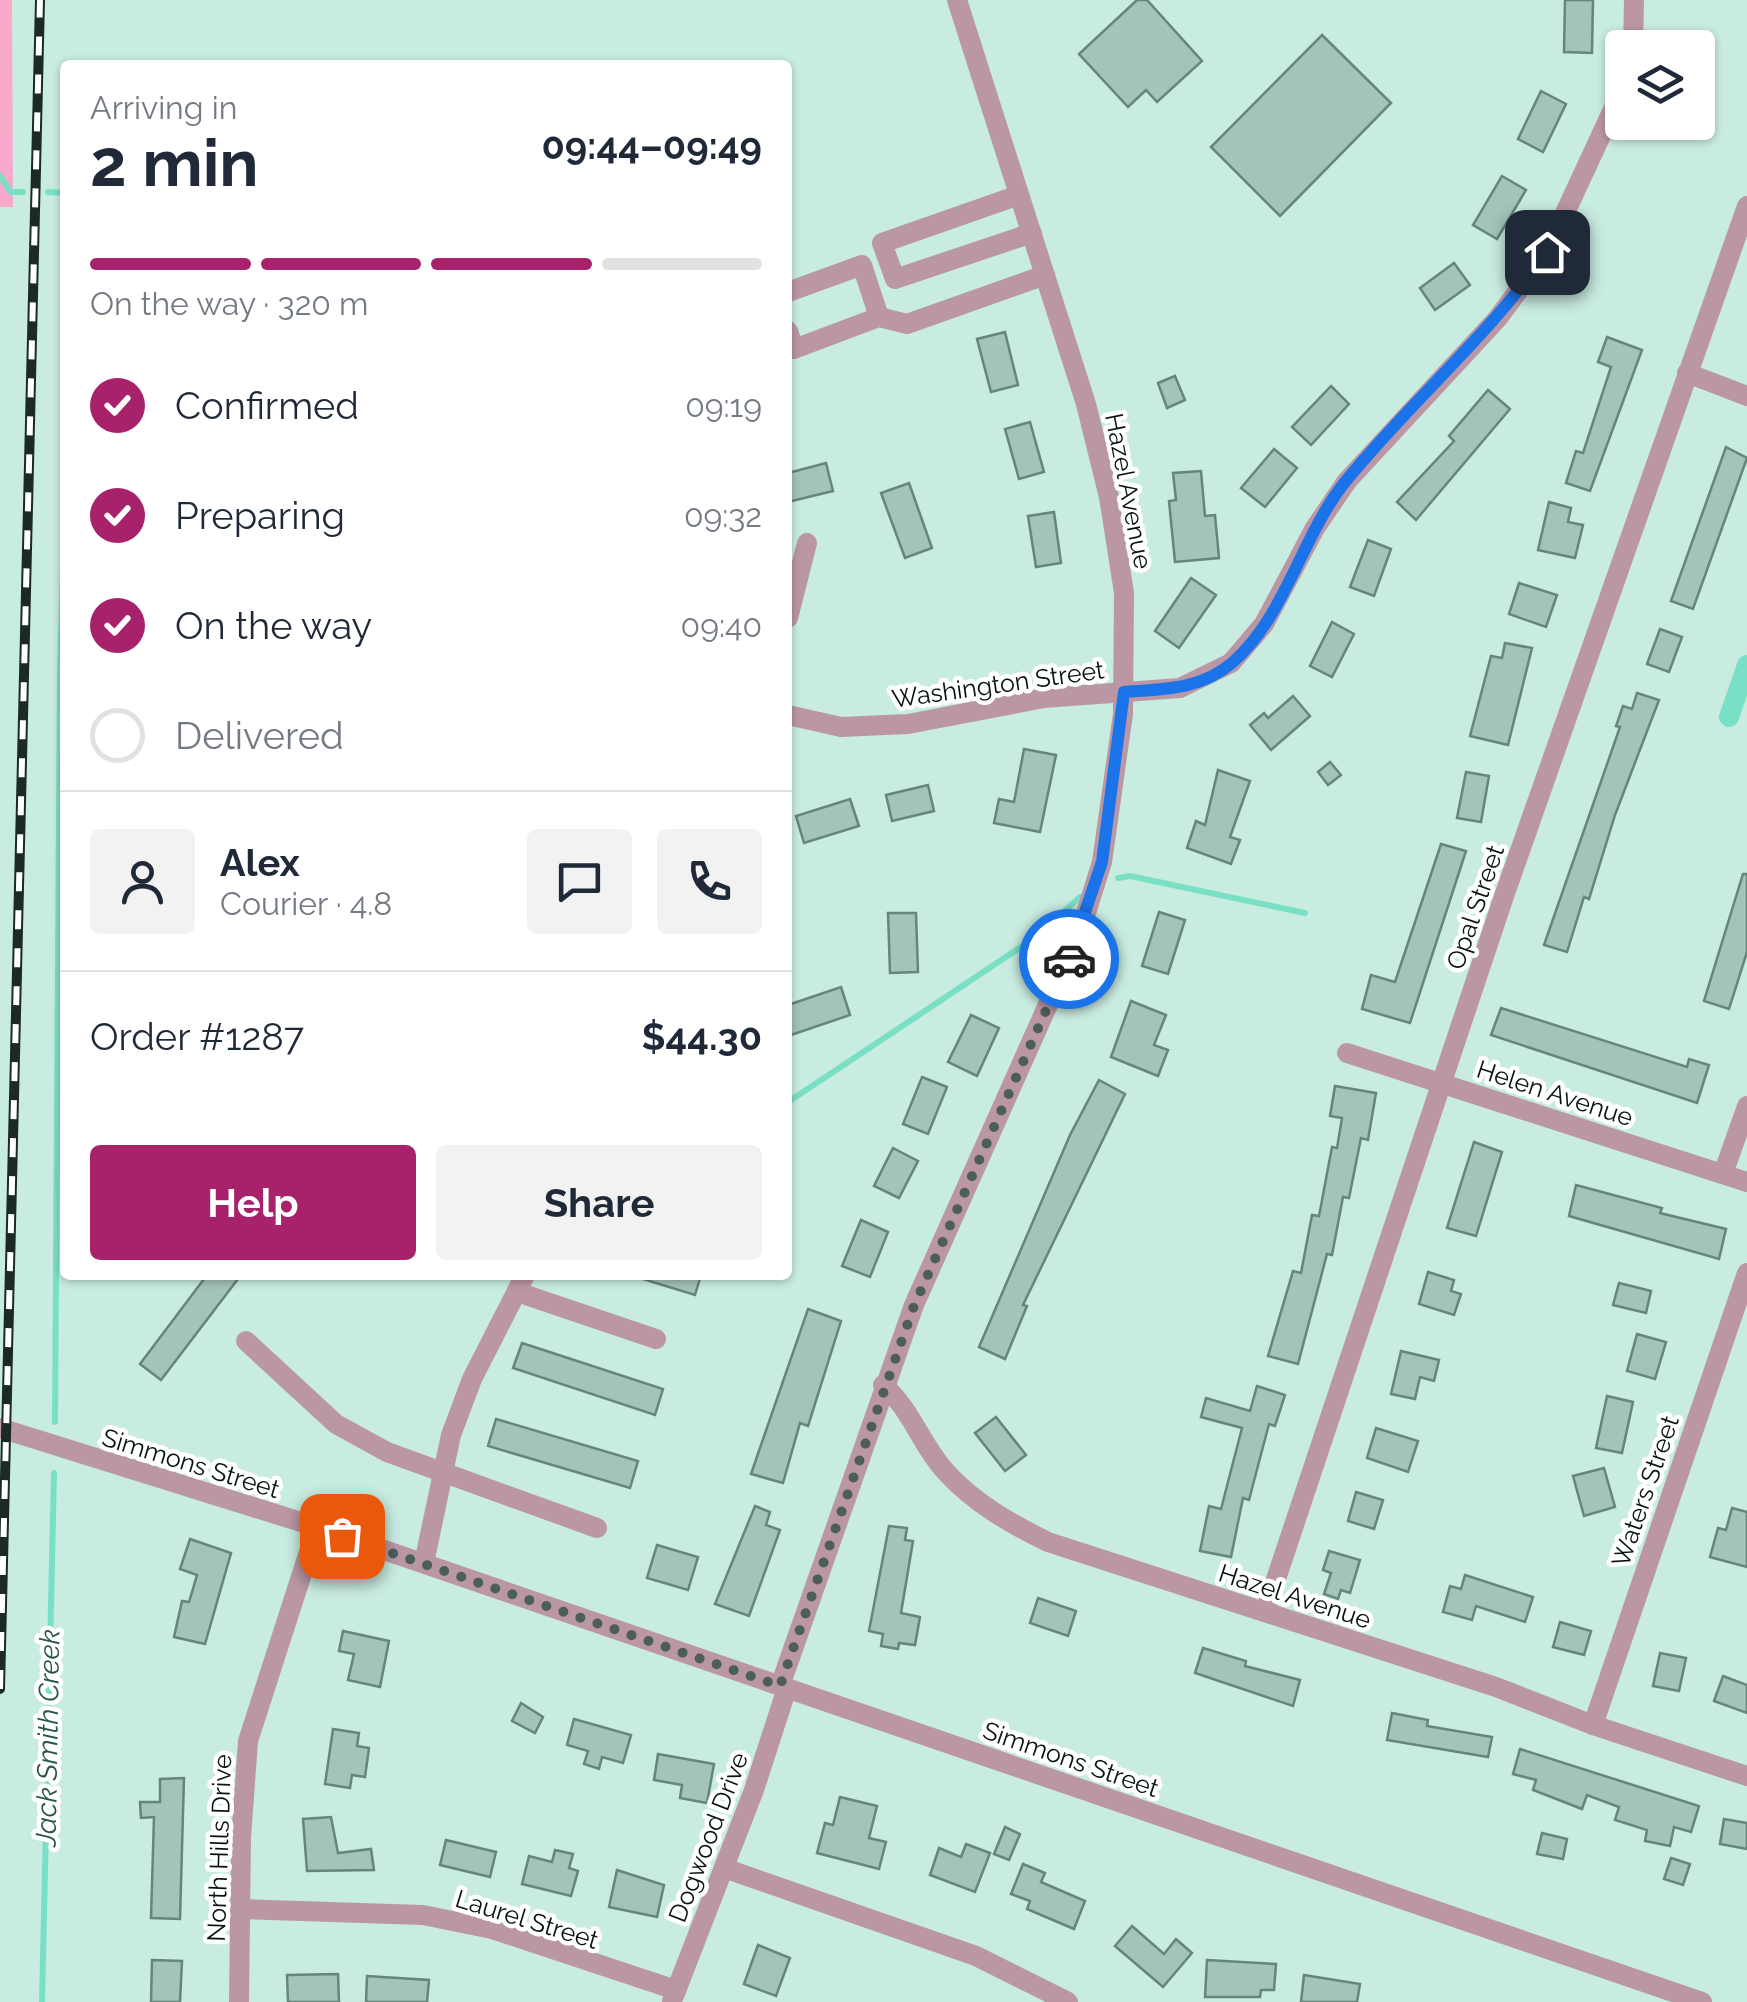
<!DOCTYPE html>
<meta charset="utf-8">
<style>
body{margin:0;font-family:Raleway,sans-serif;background:#f2f2f3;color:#1f2937;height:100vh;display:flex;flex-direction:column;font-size:38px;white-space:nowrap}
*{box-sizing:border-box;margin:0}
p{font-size:32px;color:#747a83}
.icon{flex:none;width:55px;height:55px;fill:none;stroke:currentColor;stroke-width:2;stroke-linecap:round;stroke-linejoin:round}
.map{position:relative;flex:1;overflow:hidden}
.details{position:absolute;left:60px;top:60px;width:732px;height:1220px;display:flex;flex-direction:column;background:#fff;border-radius:10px;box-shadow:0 2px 8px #0004}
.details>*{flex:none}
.fabs{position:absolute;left:1605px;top:30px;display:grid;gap:20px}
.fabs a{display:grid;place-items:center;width:110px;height:110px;border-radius:10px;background:#fff;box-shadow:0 2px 8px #0004;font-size:50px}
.pin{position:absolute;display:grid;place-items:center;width:85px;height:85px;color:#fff;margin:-42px;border-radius:20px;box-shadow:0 5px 15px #0006}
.courier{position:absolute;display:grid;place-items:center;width:100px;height:100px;margin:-50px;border:8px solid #1a73e8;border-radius:50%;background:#fff;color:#222;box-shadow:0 2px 12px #0007}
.overview em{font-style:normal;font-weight:700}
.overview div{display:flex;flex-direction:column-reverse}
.overview{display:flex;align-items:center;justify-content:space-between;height:170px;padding:0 30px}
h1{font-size:65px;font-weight:700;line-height:75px}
.bar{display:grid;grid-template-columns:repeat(4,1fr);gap:15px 10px;align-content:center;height:120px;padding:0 30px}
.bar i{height:12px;border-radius:8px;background:#e0e1e3}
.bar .current{background:#a7216b}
.bar p{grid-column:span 4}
.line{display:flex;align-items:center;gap:25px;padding:0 30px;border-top:2px solid #e0e1e3}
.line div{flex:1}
.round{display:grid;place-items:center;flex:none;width:105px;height:105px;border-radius:10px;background:#f2f2f3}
ol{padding:0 30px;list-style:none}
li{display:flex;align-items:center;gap:30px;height:110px}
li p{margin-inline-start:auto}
li .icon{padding:10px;border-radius:50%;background:#a7216b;color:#fff;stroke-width:4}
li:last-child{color:#747a83}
li i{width:55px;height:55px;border:5px solid #e0e1e3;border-radius:50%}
.cta{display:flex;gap:20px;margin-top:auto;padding:20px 30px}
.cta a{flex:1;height:115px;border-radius:10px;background:#a7216b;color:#fff;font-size:40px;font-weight:700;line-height:115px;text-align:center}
.cta a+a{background:#f2f2f3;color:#1f2937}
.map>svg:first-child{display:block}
.green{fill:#f9a9cb}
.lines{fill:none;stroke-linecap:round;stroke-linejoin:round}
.stream{stroke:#7ae0c5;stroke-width:6}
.canal{stroke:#7ae0c5;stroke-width:20}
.building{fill:#a3c4ba;stroke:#66857c;stroke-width:2.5}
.minor{stroke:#bb97a5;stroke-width:20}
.rail-casing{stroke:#1c2a26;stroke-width:10}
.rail{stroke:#fff;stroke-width:6;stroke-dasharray:19;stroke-linecap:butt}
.done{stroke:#4b5f58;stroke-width:10;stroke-dasharray:0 18}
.route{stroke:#1a73e8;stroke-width:12}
.labels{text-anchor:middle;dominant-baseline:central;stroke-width:9;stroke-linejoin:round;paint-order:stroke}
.street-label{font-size:25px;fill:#07130f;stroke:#fff}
.water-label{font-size:28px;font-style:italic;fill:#29564a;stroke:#fff}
</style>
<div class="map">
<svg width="1747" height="2002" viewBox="0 0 1747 2002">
<rect width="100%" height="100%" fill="#c9ece1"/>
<polygon class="green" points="0,0 12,0 13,207 0,207"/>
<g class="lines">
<g class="stream">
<polyline points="0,176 11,192 23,192"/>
<polyline points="48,192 65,193"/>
<polyline points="65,497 60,673 65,674"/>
<polyline points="1118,878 1130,876 1305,913"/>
<polyline points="788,1102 1036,937 1080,897"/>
<polyline points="55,1422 60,673"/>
<polyline points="42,2002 54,1473"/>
</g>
<polyline class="canal" points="1729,717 1747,665"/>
</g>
<g class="building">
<polygon points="1137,0 1147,0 1202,61 1157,102 1146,90 1128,107 1079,54"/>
<polygon points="1565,0 1593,0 1592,53 1564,52"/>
<polygon points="1322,35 1391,103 1280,216 1211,147"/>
<polygon points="1541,91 1566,104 1543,152 1518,139"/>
<polygon points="1502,176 1526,190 1497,239 1473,225"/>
<polygon points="1454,263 1470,285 1435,310 1420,288"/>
<polygon points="1005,332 1018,385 991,392 977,339"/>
<polygon points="1607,337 1642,350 1590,491 1566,483 1576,451 1583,453 1611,367 1598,362"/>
<polygon points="1175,376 1185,400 1167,408 1158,383"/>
<polygon points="1331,386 1349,404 1311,445 1292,427"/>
<polygon points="1488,390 1510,409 1416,520 1397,502 1454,441 1449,436"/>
<polygon points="1030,422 1044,472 1019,479 1005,429"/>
<polygon points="1726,447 1747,458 1693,609 1671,601"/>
<polygon points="1274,449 1297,468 1265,507 1241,488"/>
<polygon points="826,463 833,491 788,502 788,473"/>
<polygon points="1201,471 1205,516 1215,515 1219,558 1175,562 1169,501 1176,500 1173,473"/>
<polygon points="909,483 932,548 905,558 881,493"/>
<polygon points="1549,502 1571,508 1568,522 1583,525 1575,558 1538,550"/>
<polygon points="1054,512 1061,563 1036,567 1028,516"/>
<polygon points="1368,540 1391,549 1374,596 1350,587"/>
<polygon points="1191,578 1216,595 1179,648 1155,631"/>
<polygon points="1519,583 1557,595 1546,627 1509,614"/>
<polygon points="1332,622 1354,634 1332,677 1310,666"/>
<polygon points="1660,629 1682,637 1669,672 1647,664"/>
<polygon points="1505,643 1532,648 1508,745 1470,736 1491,656 1502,658"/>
<polygon points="1637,693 1659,700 1615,815 1589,899 1584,897 1567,952 1544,945 1620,727 1616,726 1623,706 1632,709"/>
<polygon points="1293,696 1310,716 1271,750 1250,725 1264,713 1268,718"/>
<polygon points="1024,749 1056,755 1040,832 994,823 999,799 1014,802"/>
<polygon points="1330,762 1341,775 1328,785 1318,772"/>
<polygon points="1218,770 1250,781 1230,837 1240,840 1231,864 1187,848 1196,821 1205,825"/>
<polygon points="1466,772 1489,776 1481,822 1457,818"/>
<polygon points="928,785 934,811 892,821 886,795"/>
<polygon points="850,799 859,826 804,843 796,816"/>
<polygon points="1441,844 1466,851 1410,1023 1362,1009 1371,975 1395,982"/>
<polygon points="1743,874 1747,874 1747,952 1729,1009 1704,1001"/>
<polygon points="1159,912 1185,920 1168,974 1142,966"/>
<polygon points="888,913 916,913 918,972 890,973"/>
<polygon points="841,987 850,1015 788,1036 788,1005"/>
<polygon points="1131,1001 1166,1015 1154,1045 1168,1050 1158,1076 1111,1057"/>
<polygon points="1501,1008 1687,1067 1689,1059 1709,1065 1697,1103 1491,1035"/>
<polygon points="971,1015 999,1028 977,1076 948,1062"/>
<polygon points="922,1077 947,1087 928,1134 903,1124"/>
<polygon points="1099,1080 1125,1094 1023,1305 1027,1306 1005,1359 979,1347 1070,1135"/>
<polygon points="1335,1086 1376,1093 1368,1140 1361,1138 1349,1198 1343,1197 1332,1255 1327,1254 1298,1364 1268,1356 1293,1271 1301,1273 1312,1215 1319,1216 1332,1147 1337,1148 1342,1118 1330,1116"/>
<polygon points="1474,1142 1502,1152 1476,1236 1447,1228"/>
<polygon points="893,1148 918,1161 899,1198 874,1186"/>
<polygon points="1576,1185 1662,1208 1660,1213 1726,1229 1719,1259 1569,1216"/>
<polygon points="861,1220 888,1232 870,1277 842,1266"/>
<polygon points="1428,1272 1454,1280 1451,1291 1461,1294 1454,1315 1419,1304"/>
<polygon points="207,1275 241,1275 161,1380 140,1364"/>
<polygon points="643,1275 701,1275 695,1295 643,1279"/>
<polygon points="1619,1283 1651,1291 1646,1313 1613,1305"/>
<polygon points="808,1309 841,1321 808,1426 800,1423 783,1483 751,1474"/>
<polygon points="1637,1334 1666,1342 1655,1379 1627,1371"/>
<polygon points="522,1343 663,1389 655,1415 513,1368"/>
<polygon points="1401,1351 1439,1360 1434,1381 1420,1377 1415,1399 1391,1394"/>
<polygon points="1257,1386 1285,1395 1275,1426 1269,1424 1249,1500 1243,1498 1231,1557 1200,1551 1209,1506 1221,1509 1242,1428 1201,1417 1206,1398 1250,1411"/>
<polygon points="1607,1396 1633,1402 1622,1453 1596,1448"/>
<polygon points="996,1417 1026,1455 1005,1471 975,1433"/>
<polygon points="496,1419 638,1461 630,1488 488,1446"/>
<polygon points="1376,1428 1418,1441 1408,1472 1367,1458"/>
<polygon points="1604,1468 1615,1507 1584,1516 1573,1476"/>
<polygon points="1356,1492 1383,1500 1374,1529 1348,1521"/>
<polygon points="755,1506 770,1512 766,1525 780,1530 749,1616 715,1604"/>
<polygon points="1732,1508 1747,1512 1747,1567 1710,1557 1718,1528 1726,1530"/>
<polygon points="889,1526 907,1528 905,1540 913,1541 901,1613 920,1617 915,1645 899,1643 898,1649 881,1646 883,1634 869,1631"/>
<polygon points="190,1539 231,1553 205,1644 174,1637 182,1601 189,1602 197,1575 180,1569"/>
<polygon points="657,1545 698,1557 688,1590 647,1578"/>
<polygon points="1329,1551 1360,1560 1350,1593 1341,1590 1338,1599 1324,1594 1331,1573 1323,1570"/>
<polygon points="1465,1575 1533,1597 1525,1622 1476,1606 1472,1620 1443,1612 1450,1586 1461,1589"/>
<polygon points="1038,1598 1076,1611 1068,1636 1030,1623"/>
<polygon points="1560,1622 1591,1631 1584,1655 1553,1647"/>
<polygon points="343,1631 389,1641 380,1687 348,1680 354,1654 339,1651"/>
<polygon points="1203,1648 1246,1661 1245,1666 1300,1680 1293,1706 1195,1673"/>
<polygon points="1660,1653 1686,1658 1679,1691 1653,1686"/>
<polygon points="1723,1676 1747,1685 1747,1713 1714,1701"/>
<polygon points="521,1703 543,1717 535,1733 512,1721"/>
<polygon points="1392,1713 1428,1720 1427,1726 1492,1737 1488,1757 1387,1740"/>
<polygon points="574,1719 631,1735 623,1763 602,1757 599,1769 584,1764 588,1751 567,1745"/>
<polygon points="333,1729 359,1733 357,1746 369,1748 365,1777 352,1775 350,1788 325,1784"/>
<polygon points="1520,1749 1699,1806 1691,1832 1674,1827 1670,1846 1645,1841 1647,1830 1615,1820 1619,1807 1587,1795 1582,1809 1533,1790 1536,1780 1513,1774"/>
<polygon points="658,1754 714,1764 707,1803 680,1798 682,1785 654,1780"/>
<polygon points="184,1778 180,1919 151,1918 154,1817 141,1818 140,1802 160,1802 160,1779"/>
<polygon points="840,1797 877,1806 869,1838 886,1842 879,1869 817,1853 825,1823 833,1825"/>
<polygon points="331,1817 338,1853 371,1849 374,1870 307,1871 303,1819"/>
<polygon points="1724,1819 1747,1823 1747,1849 1720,1844"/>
<polygon points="1005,1827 1020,1834 1009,1860 994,1854"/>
<polygon points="1542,1833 1567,1839 1563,1859 1537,1854"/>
<polygon points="446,1840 496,1852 490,1877 440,1865"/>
<polygon points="966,1844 990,1853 975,1892 930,1875 939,1848 961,1857"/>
<polygon points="555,1850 573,1854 569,1868 578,1871 571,1896 522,1884 529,1856 552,1862"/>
<polygon points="1671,1858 1690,1864 1683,1885 1664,1879"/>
<polygon points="1023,1864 1045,1873 1041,1882 1085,1901 1074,1929 1027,1909 1030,1901 1011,1894"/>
<polygon points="617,1870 664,1885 657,1917 609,1907"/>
<polygon points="1132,1926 1164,1954 1176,1939 1192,1953 1163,1987 1115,1946"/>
<polygon points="758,1945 790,1958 776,1996 744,1984"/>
<polygon points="152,1960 182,1961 180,2002 151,2002"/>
<polygon points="1207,1960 1276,1964 1274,1990 1261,1990 1260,1997 1205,1997"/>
<polygon points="338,1974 339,2002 288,2002 287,1975"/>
<polygon points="1304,1975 1360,1984 1357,2002 1301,2002"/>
<polygon points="367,1976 429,1980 427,2002 366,2002"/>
</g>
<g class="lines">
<g class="minor">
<polyline points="1633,48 1634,0"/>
<polyline points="1019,195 882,243 895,279 1032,233"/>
<polyline points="788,292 862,265 879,317"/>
<polyline points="788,331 794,349 879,317 907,324 1045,275"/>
<polyline points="1687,373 1747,396"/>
<polyline points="788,618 807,543"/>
<polyline points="788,715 841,727 908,724 1044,698 1180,688 1231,663 1264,624 1315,528 1347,481 1498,318 1547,252 1622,90"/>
<polyline points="1347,1053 1747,1182"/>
<polyline points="1723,1174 1747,1106"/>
<polyline points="517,1292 656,1339"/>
<polyline points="246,1341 336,1424 387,1452 597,1528"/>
<path d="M883,1385C912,1410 921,1445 946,1472C974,1503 1011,1524 1048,1542L1496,1687L1593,1725L1747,1776"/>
<polyline points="0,1428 317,1527 1702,2002"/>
<polyline points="424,1563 451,1435 472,1379 525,1275"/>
<polyline points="1265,1612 1503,899 1747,206"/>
<polyline points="780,1686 914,1305 1079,935 1102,862 1123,714 1124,593 1109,497 1086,404 957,0"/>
<polyline points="1593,1725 1747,1273"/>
<polyline points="724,1868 976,1956 1068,2002"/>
<polyline points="241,1909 423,1915 492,1929 676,1990"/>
<polyline points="672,2001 754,1790 787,1688"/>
<polyline points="239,2002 241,1838 248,1741 317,1527"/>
</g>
<g class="rail-casing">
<polyline id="rail" points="0,1689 40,0"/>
</g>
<use href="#rail" class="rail"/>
</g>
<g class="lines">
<polyline class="done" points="342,1536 780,1686 914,1306 1069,959"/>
<path class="route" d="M1069,959L1102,862L1124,692C1163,689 1200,690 1232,663C1286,616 1301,537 1345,482C1410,402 1488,337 1547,252"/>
</g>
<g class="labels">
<g class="street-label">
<text transform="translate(1129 491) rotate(79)">Hazel Avenue</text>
<text transform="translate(998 684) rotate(-8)">Washington Street</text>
<text transform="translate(1475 907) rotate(-71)">Opal Street</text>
<text transform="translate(1555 1093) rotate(18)">Helen Avenue</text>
<text transform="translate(191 1463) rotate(17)">Simmons Street</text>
<text transform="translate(1645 1491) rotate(-71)">Waters Street</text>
<text transform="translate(1295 1596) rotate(18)">Hazel Avenue</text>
<text transform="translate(1071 1759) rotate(19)">Simmons Street</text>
<text transform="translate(708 1837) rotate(-69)">Dogwood Drive</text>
<text transform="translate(219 1848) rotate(-88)">North Hills Drive</text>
<text transform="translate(527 1919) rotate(17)">Laurel Street</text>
</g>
<g class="water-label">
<text transform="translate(48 1738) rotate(-89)">Jack Smith Creek</text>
</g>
</g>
</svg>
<div class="fabs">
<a><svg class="icon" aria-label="layers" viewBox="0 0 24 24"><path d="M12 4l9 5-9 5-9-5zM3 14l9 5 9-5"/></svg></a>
</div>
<div class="pin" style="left:342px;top:1536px;background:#ea580c"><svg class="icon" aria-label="bag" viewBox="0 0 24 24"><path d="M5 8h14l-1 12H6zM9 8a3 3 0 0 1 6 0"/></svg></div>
<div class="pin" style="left:1547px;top:252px;background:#1f2937"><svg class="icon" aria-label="home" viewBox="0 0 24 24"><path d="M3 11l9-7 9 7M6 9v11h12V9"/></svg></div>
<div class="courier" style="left:1069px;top:959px"><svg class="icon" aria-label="car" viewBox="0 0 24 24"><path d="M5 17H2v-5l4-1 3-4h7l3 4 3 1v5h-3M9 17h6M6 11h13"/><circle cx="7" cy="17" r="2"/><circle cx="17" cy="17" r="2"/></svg></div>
<section class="details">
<div class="overview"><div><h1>2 min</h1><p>Arriving in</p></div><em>09:44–09:49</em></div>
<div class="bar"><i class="current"></i><i class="current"></i><i class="current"></i><i></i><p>On the way · 320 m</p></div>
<ol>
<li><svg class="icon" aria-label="check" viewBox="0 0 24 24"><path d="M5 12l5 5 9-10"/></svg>Confirmed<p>09:19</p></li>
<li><svg class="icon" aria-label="check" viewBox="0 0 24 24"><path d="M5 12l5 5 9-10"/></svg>Preparing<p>09:32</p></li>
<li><svg class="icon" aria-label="check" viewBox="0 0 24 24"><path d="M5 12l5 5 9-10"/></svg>On the way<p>09:40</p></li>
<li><i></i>Delivered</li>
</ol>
<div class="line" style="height:180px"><a class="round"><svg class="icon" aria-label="person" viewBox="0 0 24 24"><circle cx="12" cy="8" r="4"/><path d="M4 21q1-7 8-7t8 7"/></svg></a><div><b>Alex</b><p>Courier · 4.8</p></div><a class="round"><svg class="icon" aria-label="chat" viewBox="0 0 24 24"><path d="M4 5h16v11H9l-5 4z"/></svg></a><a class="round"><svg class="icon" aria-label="phone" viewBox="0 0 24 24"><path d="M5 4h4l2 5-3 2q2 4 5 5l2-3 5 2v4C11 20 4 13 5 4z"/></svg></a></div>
<div class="line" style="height:130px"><div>Order #1287</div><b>$44.30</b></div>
<div class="cta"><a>Help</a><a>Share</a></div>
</section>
</div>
